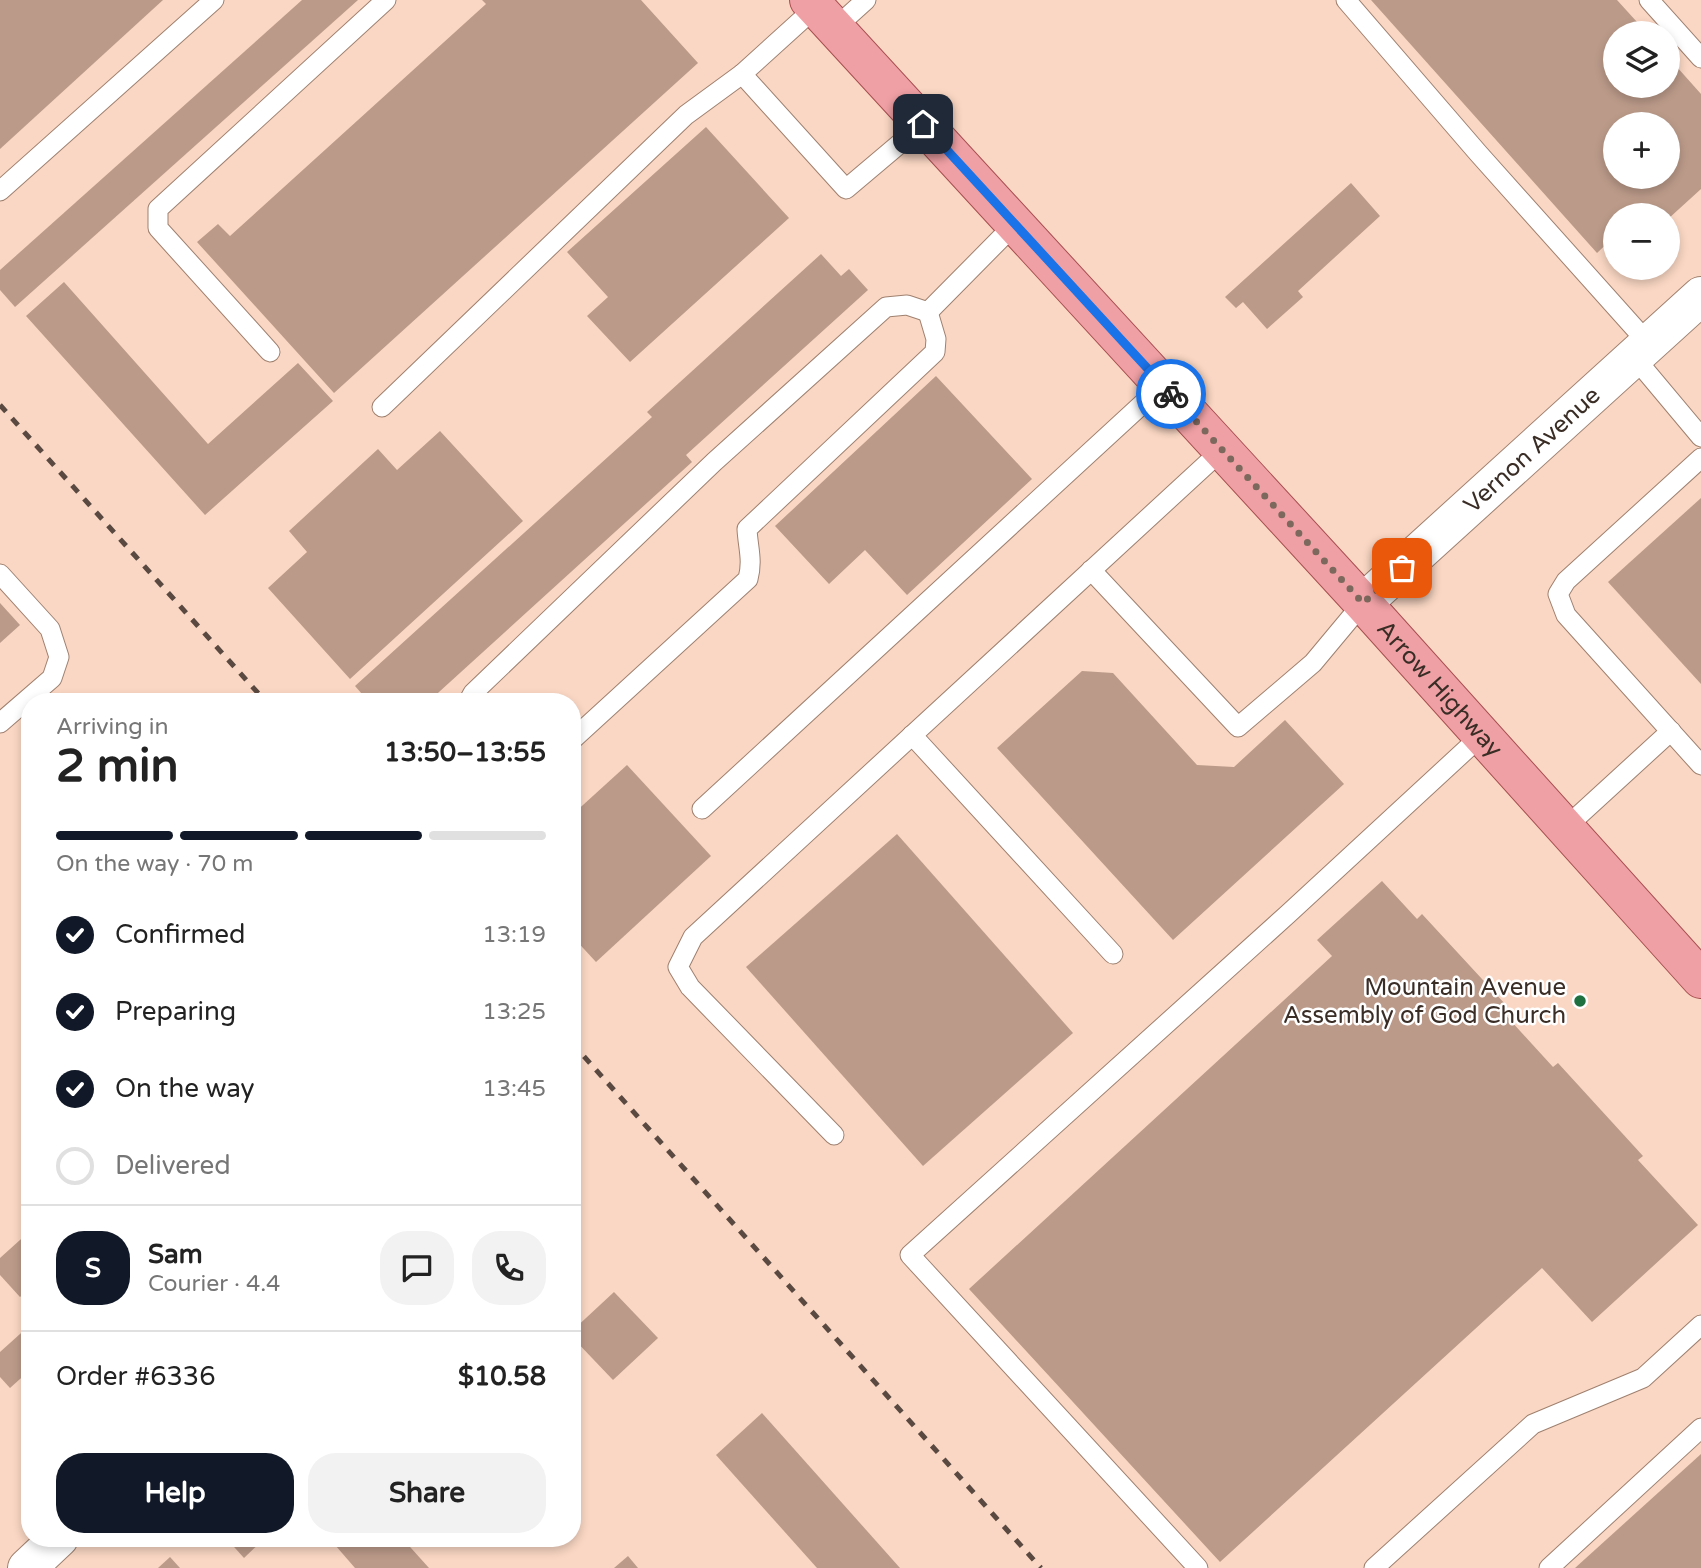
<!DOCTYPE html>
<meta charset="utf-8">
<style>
body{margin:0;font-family:"Varela Round",sans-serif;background:#f2f2f2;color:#222;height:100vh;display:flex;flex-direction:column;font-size:26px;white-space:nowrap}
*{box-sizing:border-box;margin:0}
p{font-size:23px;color:#767676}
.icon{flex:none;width:38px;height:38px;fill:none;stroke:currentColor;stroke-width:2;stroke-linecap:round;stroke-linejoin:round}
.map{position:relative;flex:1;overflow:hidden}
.panel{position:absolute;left:21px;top:693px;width:560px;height:854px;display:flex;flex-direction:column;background:#fff;border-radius:28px;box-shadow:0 4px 10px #0003}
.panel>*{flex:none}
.buttons{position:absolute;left:1603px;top:21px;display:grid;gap:14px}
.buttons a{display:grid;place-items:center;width:77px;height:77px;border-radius:50%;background:#fff;box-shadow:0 4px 10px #0003;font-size:35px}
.pin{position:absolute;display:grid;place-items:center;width:60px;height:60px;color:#fff;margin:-30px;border-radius:14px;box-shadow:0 4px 10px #0006}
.courier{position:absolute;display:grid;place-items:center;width:70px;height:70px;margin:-35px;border:5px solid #1a73e8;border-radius:50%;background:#fff;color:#222;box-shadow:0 2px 9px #0007}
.summary em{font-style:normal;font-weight:700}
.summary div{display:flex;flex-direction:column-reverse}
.summary{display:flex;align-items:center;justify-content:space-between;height:119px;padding:0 35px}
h1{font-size:46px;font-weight:700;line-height:52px}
.bar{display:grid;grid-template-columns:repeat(4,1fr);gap:10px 7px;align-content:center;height:84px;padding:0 35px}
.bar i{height:9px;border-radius:5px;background:#e0e0e0}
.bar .current{background:#111827}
.bar p{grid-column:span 4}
.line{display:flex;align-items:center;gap:18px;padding:0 35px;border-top:2px solid #e0e0e0}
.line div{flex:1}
.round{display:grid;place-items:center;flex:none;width:74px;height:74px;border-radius:28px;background:#f2f2f2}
ol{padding:0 35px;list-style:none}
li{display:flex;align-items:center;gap:21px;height:77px}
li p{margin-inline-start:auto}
li .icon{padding:7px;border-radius:50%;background:#111827;color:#fff;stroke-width:4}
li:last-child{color:#767676}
li i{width:38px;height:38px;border:4px solid #e0e0e0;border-radius:50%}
.button{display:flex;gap:14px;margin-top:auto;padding:14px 35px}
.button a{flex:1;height:80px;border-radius:28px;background:#111827;color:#fff;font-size:28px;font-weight:700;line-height:80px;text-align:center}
.button a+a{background:#f2f2f2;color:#222}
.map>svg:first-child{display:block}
.building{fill:#bb9a89;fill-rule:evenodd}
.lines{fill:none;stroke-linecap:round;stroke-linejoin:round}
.service-casing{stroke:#9f806f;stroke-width:21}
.minor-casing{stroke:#9f806f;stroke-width:40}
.primary-casing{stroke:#a84e51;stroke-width:40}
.service{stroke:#fff;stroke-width:19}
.minor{stroke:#fff;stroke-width:38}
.primary{stroke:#efa0a4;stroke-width:38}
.rail{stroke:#594940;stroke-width:5;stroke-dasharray:9 9;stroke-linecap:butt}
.done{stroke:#7d685d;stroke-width:7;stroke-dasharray:0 12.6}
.route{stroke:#1a73e8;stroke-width:9}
.poi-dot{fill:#1f7041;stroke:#fff;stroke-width:2.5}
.labels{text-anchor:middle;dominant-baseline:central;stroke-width:5;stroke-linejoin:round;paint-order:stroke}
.street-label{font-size:24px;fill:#3a2d26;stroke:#fff}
.poi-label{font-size:24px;fill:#3a2d26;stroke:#fff;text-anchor:end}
</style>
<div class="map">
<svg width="1701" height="1568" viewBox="0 0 1701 1568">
<rect width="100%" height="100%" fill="#fad7c4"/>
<g class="building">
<polygon points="0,0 163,0 0,149"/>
<polygon points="302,0 358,0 15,307 0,290 0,270"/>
<polygon points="482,0 641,0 698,63 334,393 197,242 218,224 230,236 486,4"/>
<path d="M1371,0H1617L1647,33H1615V86H1668V57L1701,94V189L1668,219V215H1615V236L1597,253ZM1615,124H1668V177H1615Z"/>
<polygon points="706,127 789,218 630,362 587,316 608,297 567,252"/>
<polygon points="1351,183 1380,216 1298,291 1303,297 1267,329 1243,302 1236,308 1225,297"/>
<polygon points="821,254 841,276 849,269 868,290 686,455 692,462 428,702 369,702 355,686 652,417 647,412"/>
<polygon points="64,282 208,444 298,363 333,401 205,515 26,316"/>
<polygon points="936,376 1032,479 907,595 865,550 829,584 775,526"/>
<polygon points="440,431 523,521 350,679 268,588 307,552 289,531 378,449 397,470"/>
<polygon points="1701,498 1701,684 1608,582"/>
<polygon points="0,603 20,625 0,643"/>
<polygon points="1082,671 1113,673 1197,765 1234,767 1285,720 1344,784 1173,940 997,748"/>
<polygon points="627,765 711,856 596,962 572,936 572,815"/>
<polygon points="897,834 1073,1033 923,1166 746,967"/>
<polygon points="1382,881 1417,919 1422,914 1506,1005 1501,1010 1553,1067 1558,1063 1643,1156 1638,1160 1698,1225 1592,1322 1542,1268 1220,1562 969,1289 1332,956 1317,940"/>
<polygon points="30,1231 30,1288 20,1297 0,1275 0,1258"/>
<polygon points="614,1292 658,1338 613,1380 572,1337 572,1331"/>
<polygon points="30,1325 30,1370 10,1388 0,1377 0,1352"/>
<polygon points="762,1413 900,1568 817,1568 716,1455"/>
<polygon points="1701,1454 1701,1568 1575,1568"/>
<polygon points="226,1538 265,1538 244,1558"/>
<polygon points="329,1538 402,1538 429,1568 355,1568"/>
<polygon points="628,1556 638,1568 614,1568"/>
<polygon points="170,1557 180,1568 158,1568"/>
</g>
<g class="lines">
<g class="service-casing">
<g id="service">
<polyline points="1346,0 1478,153 1648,343"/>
<polyline points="1649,0 1701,58"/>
<polyline points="816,7 742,74 846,189 923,124"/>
<polyline points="835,28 866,0"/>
<polyline points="0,191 214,0"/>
<polyline points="270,352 158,228 158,209 386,0"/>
<polyline points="1634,357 1701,437"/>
<polyline points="382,407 686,115 742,74"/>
<polyline points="1701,458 1566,581 1558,594 1566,615 1701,765"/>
<polyline points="1091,570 1238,727 1313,663 1363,603"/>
<polyline points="0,574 50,629 59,657 52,678 0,723"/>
<polyline points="468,702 473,693 714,462 886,307 907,305 928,312 1015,224"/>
<polyline points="912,735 1113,954"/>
<path d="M572,740L748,579C753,560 748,548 747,529L935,352L936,339L928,312"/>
<polyline points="702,809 1163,385"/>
<polyline points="1565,828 1671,731"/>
<polyline points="834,1135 690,987 678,967 693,937 1222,450"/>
<polyline points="1198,1568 910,1255 1288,914 1482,735"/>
<polyline points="1374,1568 1533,1424 1643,1378 1701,1325"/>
<polyline points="1549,1568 1701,1428"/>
</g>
</g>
<g class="minor-casing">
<g id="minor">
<path id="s1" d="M1363,603L1701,296"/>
<polyline points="27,1568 59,1538"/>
</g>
</g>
<g class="primary-casing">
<g id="primary">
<path id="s2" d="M809,0L1363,603L1701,979"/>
</g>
</g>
<use href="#service" class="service"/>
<use href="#minor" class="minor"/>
<use href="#primary" class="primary"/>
<g class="rail">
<polyline points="0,405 266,702"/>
<polyline points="572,1043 1041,1568"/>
</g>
</g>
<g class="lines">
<polyline class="done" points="1171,394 1363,603 1402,568"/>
<polyline class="route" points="923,124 1171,394"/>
</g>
<circle class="poi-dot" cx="1580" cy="1001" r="7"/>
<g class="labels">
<g class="street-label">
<text stroke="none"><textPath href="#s1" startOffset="228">Vernon Avenue</textPath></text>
<text stroke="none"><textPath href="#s2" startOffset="934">Arrow Highway</textPath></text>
</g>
<g class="poi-label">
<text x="1566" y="987">Mountain Avenue<tspan x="1566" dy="28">Assembly of God Church</tspan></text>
</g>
</g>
</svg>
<div class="buttons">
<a><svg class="icon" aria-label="layers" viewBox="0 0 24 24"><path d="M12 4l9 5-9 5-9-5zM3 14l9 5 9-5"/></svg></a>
<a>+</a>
<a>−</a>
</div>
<div class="pin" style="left:1402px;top:568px;background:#ea580c"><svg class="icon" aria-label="bag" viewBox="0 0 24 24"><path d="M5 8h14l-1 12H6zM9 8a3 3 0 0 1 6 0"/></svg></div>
<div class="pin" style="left:923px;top:124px;background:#1f2937"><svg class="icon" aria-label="home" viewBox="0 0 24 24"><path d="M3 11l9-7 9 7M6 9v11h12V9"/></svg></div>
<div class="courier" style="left:1171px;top:394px"><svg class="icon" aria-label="bike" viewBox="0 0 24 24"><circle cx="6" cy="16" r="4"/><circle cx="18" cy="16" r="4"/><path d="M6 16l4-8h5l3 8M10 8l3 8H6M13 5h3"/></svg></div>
<section class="panel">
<div class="summary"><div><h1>2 min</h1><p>Arriving in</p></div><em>13:50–13:55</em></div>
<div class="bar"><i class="current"></i><i class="current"></i><i class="current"></i><i></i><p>On the way · 70 m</p></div>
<ol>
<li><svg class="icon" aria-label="check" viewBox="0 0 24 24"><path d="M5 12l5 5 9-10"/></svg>Confirmed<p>13:19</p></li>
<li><svg class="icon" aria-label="check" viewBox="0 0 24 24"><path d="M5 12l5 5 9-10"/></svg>Preparing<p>13:25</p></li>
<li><svg class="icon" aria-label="check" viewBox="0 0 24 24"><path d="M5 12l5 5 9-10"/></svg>On the way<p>13:45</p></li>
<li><i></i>Delivered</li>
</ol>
<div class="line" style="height:126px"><b class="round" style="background:#111827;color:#fff">S</b><div><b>Sam</b><p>Courier · 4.4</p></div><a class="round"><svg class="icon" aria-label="chat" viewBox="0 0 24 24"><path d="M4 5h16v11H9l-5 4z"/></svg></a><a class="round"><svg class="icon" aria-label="phone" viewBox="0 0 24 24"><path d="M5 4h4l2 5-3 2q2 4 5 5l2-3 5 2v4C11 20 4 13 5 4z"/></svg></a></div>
<div class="line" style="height:91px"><div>Order #6336</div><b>$10.58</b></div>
<div class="button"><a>Help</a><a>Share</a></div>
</section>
</div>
